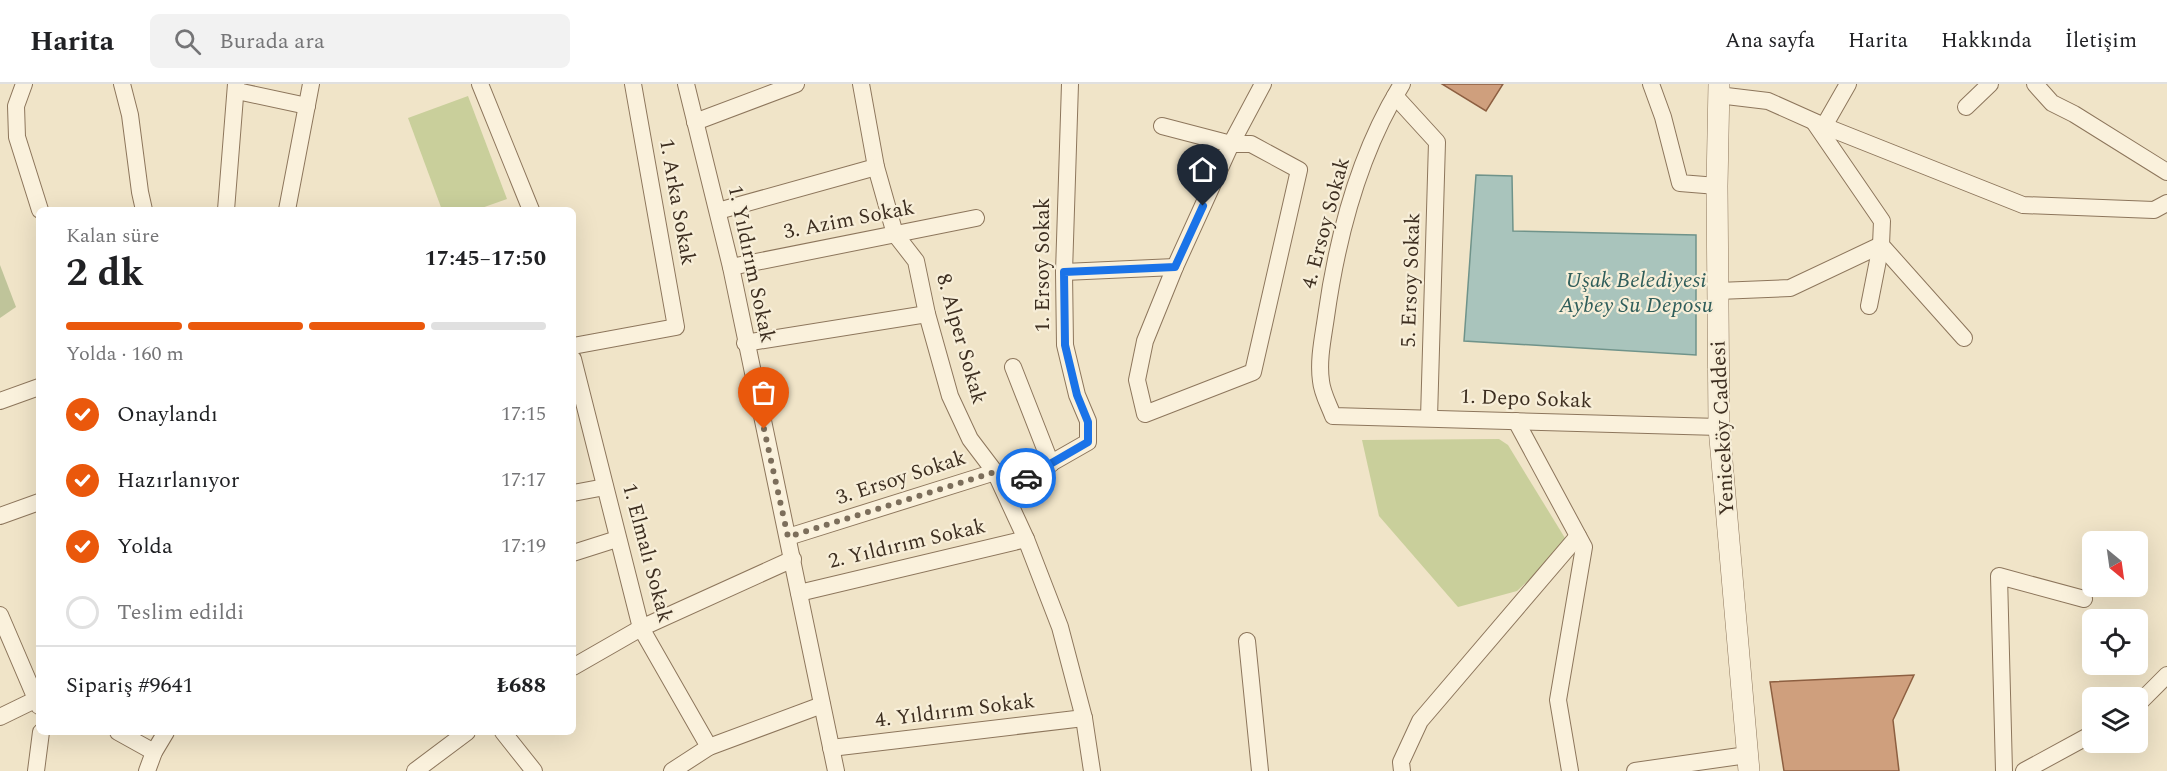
<!DOCTYPE html>
<html lang="tr">
<meta charset="utf-8">
<style>
body{margin:0;font-family:Spectral,serif;background:#f2f2f2;color:#202124;height:100vh;display:flex;flex-direction:column;font-size:22px;white-space:nowrap}
*{box-sizing:border-box;margin:0}
p{font-size:20px;color:#757577}
.icon{flex:none;width:33px;height:33px;fill:none;stroke:currentColor;stroke-width:2;stroke-linecap:round;stroke-linejoin:round}
.map{position:relative;flex:1;overflow:hidden}
.panel{position:absolute;left:36px;top:123px;width:540px;height:528px;display:flex;flex-direction:column;background:#fff;border-radius:9px;box-shadow:0 6px 24px #0002}
.panel>*{flex:none}
.needle{width:39px;rotate:151deg}
.tools{position:absolute;left:2082px;top:447px;display:grid;gap:12px}
.tools a{display:grid;place-items:center;width:66px;height:66px;border-radius:9px;background:#fff;box-shadow:0 6px 24px #0002;font-size:30px}
.pin{position:absolute;display:grid;place-items:center;width:51px;height:51px;color:#fff;margin:-62px -26px;border-radius:50% 50% 50% 0;rotate:-45deg;box-shadow:0 0 6px #0007}
.pin .icon{rotate:45deg}
.courier{position:absolute;display:grid;place-items:center;width:60px;height:60px;margin:-30px;border:4px solid #1a73e8;border-radius:50%;background:#fff;color:#222;box-shadow:0 2px 8px #0007}
.headline em{font-style:normal;font-weight:700}
.headline div{display:flex;flex-direction:column-reverse}
.headline{display:flex;align-items:center;justify-content:space-between;height:102px;padding:0 30px}
h1{font-size:39px;font-weight:700;line-height:45px}
.bar{display:grid;grid-template-columns:repeat(4,1fr);gap:9px 6px;align-content:center;height:72px;padding:0 30px}
.bar i{height:8px;border-radius:4px;background:#e0e0e0}
.bar .selected{background:#ea580c}
.bar p{grid-column:span 4}
.line{display:flex;align-items:center;gap:15px;padding:0 30px;border-top:2px solid #e0e0e0}
.line div{flex:1}
ol{padding:0 30px;list-style:none}
li{display:flex;align-items:center;gap:18px;height:66px}
li p{margin-inline-start:auto}
li .icon{padding:6px;border-radius:50%;background:#ea580c;color:#fff;stroke-width:4}
li:last-child{color:#757577}
li i{width:33px;height:33px;border:3px solid #e0e0e0;border-radius:50%}
header{display:flex;align-items:center;gap:36px;box-sizing:border-box;height:84px;padding:0 30px;background:#fff;border-bottom:2px solid #e0e0e0}
header strong{font-size:28px}
nav{display:flex;gap:33px;margin-inline-start:auto;font-size:21px}
.search{width:420px;height:54px;background:#f2f2f2;display:flex;align-items:center;gap:15px;box-sizing:border-box;padding:0 21px;border-radius:9px;color:#757577;font-size:22px}
.map>svg:first-child{display:block}
.green{fill:#c9cf9b}
.cemetery{fill:#bfc49a}
.water{fill:#a9c4bc;stroke:#6f938a;stroke-width:1.5}
.building{fill:#cf9f7d;stroke:#8d5f41;stroke-width:1.5}
.lines{fill:none;stroke-linecap:round;stroke-linejoin:round}
.minor-casing{stroke:#8d765c;stroke-width:18}
.tertiary-casing{stroke:#8d765c;stroke-width:22}
.minor{stroke:#faf1dc;stroke-width:16}
.tertiary{stroke:#faf1dc;stroke-width:21}
.done{stroke:#7c6e5b;stroke-width:6;stroke-dasharray:0 10.8}
.route{stroke:#1a73e8;stroke-width:8}
.labels{text-anchor:middle;dominant-baseline:central;stroke-width:4.5;stroke-linejoin:round;paint-order:stroke}
.street-label{font-size:21px;fill:#3d2e20;stroke:#f7eed8}
.water-label{font-size:22px;font-style:italic;fill:#2f5d5a;stroke:#f7eed8}
</style>
<header>
<strong>Harita</strong>
<div class="search"><svg class="icon" aria-label="search" viewBox="0 0 24 24"><circle cx="10" cy="10" r="6"/><path d="M15 15l6 6"/></svg>Burada ara</div>
<nav><a>Ana sayfa</a><a>Harita</a><a>Hakkında</a><a>İletişim</a></nav>
</header>
<div class="map">
<svg width="2167" height="687" viewBox="0 0 2167 687">
<rect width="100%" height="100%" fill="#f0e4c8"/>
<g class="green">
<polygon points="468,12 507,115 476,126 442,126 408,34"/>
<polygon points="1499,355 1508,361 1568,459 1517,507 1458,523 1379,432 1362,356"/>
</g>
<polygon class="cemetery" points="0,181 16,223 0,234"/>
<polygon class="water" points="1476,91 1512,92 1513,147 1696,151 1696,271 1464,257"/>
<g class="building">
<polygon points="1442,0 1503,0 1486,27"/>
<polygon points="1914,591 1893,636 1899,687 1784,687 1770,598"/>
</g>
<g class="lines">
<g class="minor-casing">
<g id="minor">
<polyline points="24,0 16,22 17,53 40,126"/>
<polyline points="122,0 130,31 140,108 144,126"/>
<polyline points="480,0 531,126"/>
<polyline points="686,0 731,183 836,687"/>
<polyline points="861,0 876,83 895,150 916,177 927,230 950,312 970,355 995,388 1026,455 1060,543 1084,634 1092,687"/>
<path d="M1402,0C1359,69 1337,154 1326,233C1323,254 1318,276 1321,297C1322,309 1329,321 1333,332L1719,343"/>
<polyline points="1651,0 1663,33 1680,99 1717,102"/>
<polyline points="2035,0 2052,19 2074,30 2167,88"/>
<polyline points="237,7 307,22"/>
<polyline points="1718,11 1768,17 1824,42 2023,121 2154,126 2167,119"/>
<polyline points="1395,12 1437,58 1429,334"/>
<polyline points="1966,23 1990,0"/>
<polyline points="695,38 796,0"/>
<polyline points="1814,38 1882,137 1881,161 1964,254"/>
<polyline points="1162,42 1231,60 1251,60 1299,86 1253,288 1145,330 1137,296 1145,257 1175,183 1231,60 1263,0"/>
<polyline points="1824,42 1848,0"/>
<polyline points="226,126 236,0"/>
<polyline points="287,126 311,0"/>
<polyline points="718,127 876,83"/>
<polyline points="731,183 976,134"/>
<polyline points="1064,188 1175,183"/>
<polyline points="1718,207 1790,204 1881,161"/>
<polyline points="1869,222 1881,161"/>
<polyline points="745,259 927,230"/>
<polyline points="573,262 676,243 633,0"/>
<polyline points="573,275 641,544 709,663"/>
<polyline points="1013,283 1051,380"/>
<polyline points="0,317 39,303"/>
<polyline points="1516,337 1584,463 1558,616 1570,687"/>
<polyline points="573,409 605,403"/>
<polyline points="0,432 39,418"/>
<polyline points="788,453 995,388 1018,398 1088,358 1088,337 1077,311 1065,261 1064,188 1070,0"/>
<polyline points="573,469 617,455"/>
<polyline points="799,509 1026,455"/>
<polyline points="0,531 39,622"/>
<polyline points="1247,557 1260,687"/>
<polyline points="573,583 641,544 793,475"/>
<polyline points="2138,620 2167,591"/>
<polyline points="0,633 39,614"/>
<polyline points="118,648 154,668"/>
<polyline points="503,648 534,687"/>
<polyline points="831,664 1084,634"/>
<polyline points="36,687 41,648"/>
<polyline points="147,687 154,668 166,648"/>
<polyline points="415,687 467,648"/>
<polyline points="672,687 709,663 822,621"/>
<polyline points="1402,687 1401,678 1420,637 1578,452"/>
<polyline points="1635,687 1747,671"/>
<polyline points="2004,687 1999,492 2084,515"/>
<polyline points="2024,687 2092,650"/>
</g>
</g>
<g class="tertiary-casing">
<polyline id="tertiary" points="1719,0 1717,102 1719,343 1749,687"/>
</g>
<use href="#minor" class="minor"/>
<use href="#tertiary" class="tertiary"/>
</g>
<g class="lines">
<polyline class="done" points="764,345 788,453 995,388 1018,398 1026,394"/>
<polyline class="route" points="1026,394 1088,358 1088,338 1077,311 1065,261 1064,188 1175,183 1203,122"/>
</g>
<g class="labels">
<g class="street-label">
<text transform="translate(677 118) rotate(80)">1. Arka Sokak</text>
<text transform="translate(849 136) rotate(-11)">3. Azim Sokak</text>
<text transform="translate(1326 139) rotate(-75)">4. Ersoy Sokak</text>
<text transform="translate(751 180) rotate(78)">1. Yıldırım Sokak</text>
<text transform="translate(1043 181) rotate(-90)">1. Ersoy Sokak</text>
<text transform="translate(1411 196) rotate(-88)">5. Ersoy Sokak</text>
<text transform="translate(961 255) rotate(74)">8. Alper Sokak</text>
<text transform="translate(1526 315) rotate(2)">1. Depo Sokak</text>
<text transform="translate(1723 344) rotate(-93)">Yeniceköy Caddesi</text>
<text transform="translate(901 394) rotate(-18)">3. Ersoy Sokak</text>
<text transform="translate(907 460) rotate(-13)">2. Yıldırım Sokak</text>
<text transform="translate(647 469) rotate(75)">1. Elmalı Sokak</text>
<text transform="translate(955 627) rotate(-7)">4. Yıldırım Sokak</text>
</g>
<g class="water-label">
<text x="1636" y="196">Uşak Belediyesi<tspan x="1636" dy="25">Aybey Su Deposu</tspan></text>
</g>
</g>
</svg>
<div class="tools">
<a><svg class="needle" viewBox="-14 -14 28 28"><path d="M0-13l5 13h-10z" fill="#e53935"/><path d="M0 13l5-13h-10z" fill="#757577"/></svg></a>
<a><svg class="icon" aria-label="locate" viewBox="0 0 24 24"><circle cx="12" cy="12" r="6"/><path d="M12 2v4M12 18v4M2 12h4M18 12h4"/></svg></a>
<a><svg class="icon" aria-label="layers" viewBox="0 0 24 24"><path d="M12 4l9 5-9 5-9-5zM3 14l9 5 9-5"/></svg></a>
</div>
<div class="pin" style="left:764px;top:345px;background:#ea580c"><svg class="icon" aria-label="bag" viewBox="0 0 24 24"><path d="M5 8h14l-1 12H6zM9 8a3 3 0 0 1 6 0"/></svg></div>
<div class="pin" style="left:1203px;top:122px;background:#1f2937"><svg class="icon" aria-label="home" viewBox="0 0 24 24"><path d="M3 11l9-7 9 7M6 9v11h12V9"/></svg></div>
<div class="courier" style="left:1026px;top:394px"><svg class="icon" aria-label="car" viewBox="0 0 24 24"><path d="M5 17H2v-5l4-1 3-4h7l3 4 3 1v5h-3M9 17h6M6 11h13"/><circle cx="7" cy="17" r="2"/><circle cx="17" cy="17" r="2"/></svg></div>
<section class="panel">
<div class="headline"><div><h1>2 dk</h1><p>Kalan süre</p></div><em>17:45–17:50</em></div>
<div class="bar"><i class="selected"></i><i class="selected"></i><i class="selected"></i><i></i><p>Yolda · 160 m</p></div>
<ol>
<li><svg class="icon" aria-label="check" viewBox="0 0 24 24"><path d="M5 12l5 5 9-10"/></svg>Onaylandı<p>17:15</p></li>
<li><svg class="icon" aria-label="check" viewBox="0 0 24 24"><path d="M5 12l5 5 9-10"/></svg>Hazırlanıyor<p>17:17</p></li>
<li><svg class="icon" aria-label="check" viewBox="0 0 24 24"><path d="M5 12l5 5 9-10"/></svg>Yolda<p>17:19</p></li>
<li><i></i>Teslim edildi</li>
</ol>
<div class="line" style="height:78px"><div>Sipariş #9641</div><b>₺688</b></div>
</section>
</div>
